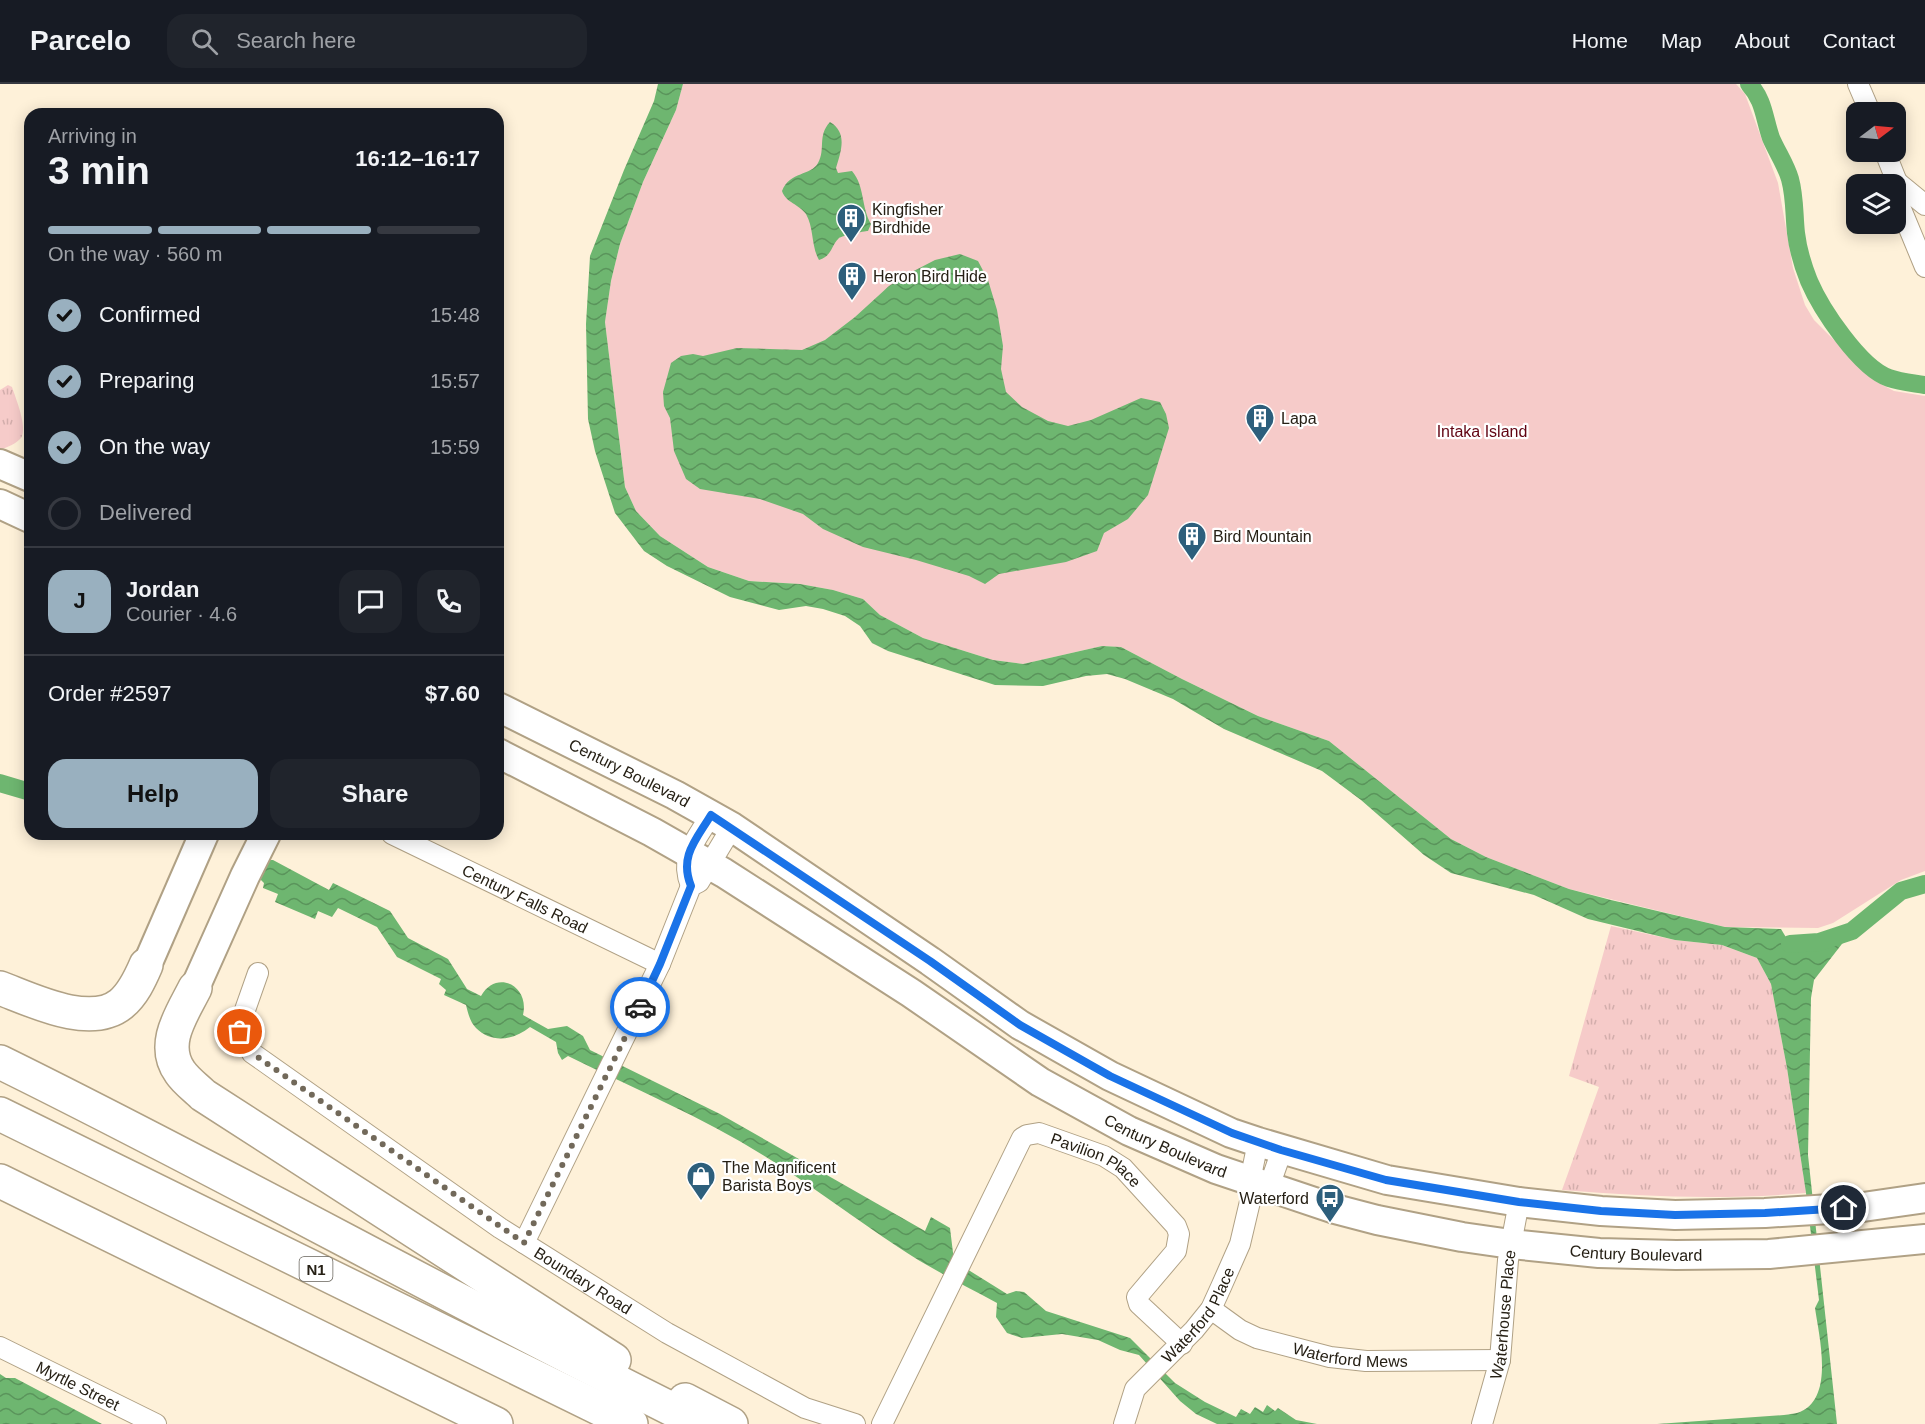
<!DOCTYPE html>
<meta charset="utf-8">
<style>
body{margin:0;font-family:Helvetica,sans-serif;background:#20242c;color:#f1f3f6;height:100vh;display:flex;flex-direction:column;font-size:22px;white-space:nowrap}
*{box-sizing:border-box;margin:0}
p{font-size:20px;color:#9ea1a6}
.icon{flex:none;width:33px;height:33px;fill:none;stroke:currentColor;stroke-width:2;stroke-linecap:round;stroke-linejoin:round}
.map{position:relative;flex:1;overflow:hidden}
.sheet{position:absolute;left:24px;top:24px;width:480px;height:732px;display:flex;flex-direction:column;background:#171b24;border-radius:18px;box-shadow:0 3px 15px #0003}
.sheet>*{flex:none}
.needle{width:39px;rotate:74deg}
.controls{position:absolute;left:1846px;top:18px;display:grid;gap:12px}
.controls a{display:grid;place-items:center;width:60px;height:60px;border-radius:12px;background:#171b24;box-shadow:0 3px 15px #0003;font-size:30px}
.pin{position:absolute;display:grid;place-items:center;width:51px;height:51px;color:#fff;margin:-26px;border:3px solid #fff;border-radius:50%;box-shadow:0 2px 6px #0007}
.courier{position:absolute;display:grid;place-items:center;width:60px;height:60px;margin:-30px;border:4px solid #1a73e8;border-radius:50%;background:#fff;color:#222;box-shadow:0 2px 8px #0007}
.headline em{font-style:normal;font-weight:700}
.headline div{display:flex;flex-direction:column-reverse}
.headline{display:flex;align-items:center;justify-content:space-between;height:102px;padding:0 24px}
h1{font-size:39px;font-weight:700;line-height:45px}
.bar{display:grid;grid-template-columns:repeat(4,1fr);gap:9px 6px;align-content:center;height:72px;padding:0 24px}
.bar i{height:8px;border-radius:4px;background:#363941}
.bar .active{background:#99b0bf}
.bar p{grid-column:span 4}
.line{display:flex;align-items:center;gap:15px;padding:0 24px;border-top:2px solid #363941}
.line div{flex:1}
.round{display:grid;place-items:center;flex:none;width:63px;height:63px;border-radius:18px;background:#20242c}
ol{padding:0 24px;list-style:none}
li{display:flex;align-items:center;gap:18px;height:66px}
li p{margin-inline-start:auto}
li .icon{padding:6px;border-radius:50%;background:#99b0bf;color:#111;stroke-width:4}
li:last-child{color:#9ea1a6}
li i{width:33px;height:33px;border:3px solid #363941;border-radius:50%}
.button{display:flex;gap:12px;margin-top:auto;padding:12px 24px}
.button a{flex:1;height:69px;border-radius:18px;background:#99b0bf;color:#111;font-size:24px;font-weight:700;line-height:69px;text-align:center}
.button a+a{background:#20242c;color:#f1f3f6}
header{display:flex;align-items:center;gap:36px;box-sizing:border-box;height:84px;padding:0 30px;background:#171b24;border-bottom:2px solid #363941}
header strong{font-size:28px}
nav{display:flex;gap:33px;margin-inline-start:auto;font-size:21px}
.search{width:420px;height:54px;background:#20242c;display:flex;align-items:center;gap:15px;box-sizing:border-box;padding:0 21px;border-radius:18px;color:#9ea1a6;font-size:22px}
.map>svg:first-child{display:block}
.grass{fill:url(#grass-tufts)}
.green{fill:#f6cbc9}
.water{fill:url(#water-waves)}
.pier{fill:#fef1d9}
.lines{fill:none;stroke-linecap:round;stroke-linejoin:round}
.canal{stroke:#6eb670;stroke-width:18}
.minor-casing{stroke:#b0a185;stroke-width:22}
.secondary-casing{stroke:#b0a185;stroke-width:32}
.motorway-casing{stroke:#b0a185;stroke-width:36}
.minor{stroke:#fff;stroke-width:20}
.secondary{stroke:#fff;stroke-width:28}
.motorway{stroke:#fff;stroke-width:33}
.done{stroke:#72695a;stroke-width:6;stroke-dasharray:0 10.8}
.route{stroke:#1a73e8;stroke-width:8}
.labels{text-anchor:middle;dominant-baseline:central;stroke-width:4.5;stroke-linejoin:round;paint-order:stroke}
.shield{fill:#fff;stroke:#67635b;stroke-width:1.5}
.shield-label{font-size:15px;font-weight:bold;fill:#262015}
.poi-label{font-size:16px;fill:#262015;stroke:#fff;text-anchor:start}
.park-label{font-size:16px;fill:#610412;stroke:#fff}
.street-label{font-size:16px;fill:#262015;stroke:#fff}
</style>
<header>
<strong>Parcelo</strong>
<div class="search"><svg class="icon" aria-label="search" viewBox="0 0 24 24"><circle cx="10" cy="10" r="6"/><path d="M15 15l6 6"/></svg>Search here</div>
<nav><a>Home</a><a>Map</a><a>About</a><a>Contact</a></nav>
</header>
<div class="map">
<svg width="1925" height="1340" viewBox="0 0 1925 1340">
<defs>
<pattern id="grass-tufts" width="24" height="20" patternUnits="userSpaceOnUse" patternTransform="scale(1.5)"><rect width="24" height="20" fill="#f6cbc9"/><path d="M3 7l-1-3M5 7V3M7 7l1-3M15 17l-1-3M17 17v-4M19 17l1-3" fill="none" stroke="#d3aeac"/></pattern>
<pattern id="water-waves" width="16" height="10" patternUnits="userSpaceOnUse" patternTransform="scale(1.5)"><rect width="16" height="10" fill="#6eb670"/><path d="M0 5q4-4 8 0t8 0" fill="none" stroke="#5a945b"/></pattern>
</defs>
<rect width="100%" height="100%" fill="#fef1d9"/>
<g class="grass">
<path d="M8,301L12,303C16,315 28,344 21,354C16,360 7,363 0,366V306Z"/>
<path d="M1611,842L1675,856L1722,861L1757,874L1771,900L1787,984L1806,1109C1725,1116 1644,1113 1562,1106L1599,1003L1569,992Z"/>
</g>
<polygon class="green" points="683,0 1736,0 1745,10 1778,99 1793,184 1805,221 1814,236 1875,297 1894,307 1925,312 1925,787 1901,796 1833,839 1818,844 1725,843 1569,805 1486,773 1451,755 1329,657 1258,632 1182,595 1121,563 1102,562 1023,580 993,576 923,554 880,531 863,515 833,506 800,500 749,497 708,483 660,452 636,427 625,403 605,238 611,197 620,160 643,98 676,26"/>
<g class="water">
<path d="M658,0H683L676,26L643,98L620,160L611,197L605,238L625,403L636,427L660,452L708,483L749,497L800,500L833,506L863,515L880,531L923,554L993,576L1023,580L1102,562L1121,563L1182,595L1258,632L1329,657L1451,755L1486,773L1569,805L1611,816L1725,843L1781,845L1790,860L1819,858L1852,847L1814,896L1811,914L1808,1071L1837,1340H1657L1784,1331C1789,1330 1797,1330 1802,1327C1834,1311 1819,1252 1815,1224L1819,1216L1806,1109L1787,984L1771,900L1757,874L1722,861L1675,856L1588,835L1534,811L1451,789L1424,771L1361,716L1322,687L1224,645L1173,615L1125,595L1107,590L1086,592L1043,602L995,601L888,567L872,559L860,542L845,532L823,525L806,522L779,526L730,513L667,482L644,467L615,429L595,367L588,335L586,240L590,172L624,86L654,17Z"/>
<path d="M830,38C848,49 841,67 836,84L838,89L852,87C865,102 861,123 871,140L868,147C864,147 842,152 839,154C830,163 833,171 819,176C811,162 814,144 806,130C799,120 786,119 782,107C790,87 811,92 818,79C826,65 817,52 830,38Z"/>
<polygon points="960,170 978,177 988,196 997,226 1003,262 1001,285 1006,308 1022,323 1048,337 1068,342 1091,336 1141,314 1160,318 1166,330 1169,344 1148,411 1128,435 1104,449 1097,467 1066,478 999,490 985,500 969,492 916,476 863,463 823,445 803,430 760,415 700,405 686,395 674,367 670,334 664,322 663,308 671,279 681,272 693,270 703,272 737,264 802,266 825,256 855,233 889,202 908,190 935,176"/>
<path d="M165,750H212L266,776H273L329,806L333,799L390,827L408,854L448,875L467,905L481,912C496,885 530,901 523,931L548,945L567,942L583,952L590,966L720,1030L925,1147L931,1133L950,1144L954,1177L1007,1210L1016,1207L1024,1208L1046,1227L1130,1254L1175,1299L1205,1318L1236,1333L1241,1325L1250,1330L1255,1323L1263,1328L1267,1321L1275,1327L1278,1324L1296,1336L1317,1340H1217L1196,1330L1180,1317L1139,1271L1120,1266L1098,1256L1062,1250L1022,1254L1007,1249L996,1233L997,1219C964,1201 929,1184 898,1163C856,1135 816,1105 774,1078C709,1036 637,1006 568,972L562,976L558,969L556,958L530,943C514,956 492,960 476,944C470,938 468,929 466,921L444,911L446,906L439,900L441,895L397,873L377,843L338,824L332,833L318,827L315,835L275,818L278,810L263,804L264,799L258,793L183,756H176Z"/>
<polygon points="0,1290 6,1294 15,1294 102,1340 0,1340"/>
</g>
<polygon class="pier" points="186,750 218,750 267,774 256,796 181,759"/>
<g class="lines">
<g class="canal">
<path d="M1749,0C1764,16 1764,34 1771,54C1777,68 1786,81 1790,95C1795,113 1794,131 1796,149C1798,166 1803,182 1809,197C1821,225 1860,284 1889,294C1900,298 1913,299 1925,301"/>
<polyline points="0,699 30,708"/>
<polyline points="1790,860 1819,858 1852,847 1901,807 1925,800"/>
</g>
<g class="minor-casing">
<g id="minor">
<polyline points="1858,0 1870,28"/>
<polyline points="1885,68 1897,98 1901,125 1925,183"/>
<polyline points="1897,98 1925,121"/>
<path id="s1" d="M392,750L660,880"/>
<path d="M691,802C679,772 696,756 711,731"/>
<path id="s2" d="M258,889L239,943L252,969L500,1144L667,1249L805,1324L855,1340"/>
<polyline points="1258,1107 1269,1103 1282,1066"/>
<polyline points="524,1159 660,880 691,802 699,798 732,743"/>
<path id="s3" d="M1211,1225L1240,1246L1257,1254L1330,1273L1366,1277L1500,1276"/>
<path id="s4" d="M0,1263L156,1340"/>
<path id="s5" d="M882,1340L1022,1054L1027,1051L1039,1049L1104,1072L1123,1084L1176,1142L1179,1150L1176,1167L1137,1213L1139,1220L1182,1260"/>
<path id="s6" d="M1124,1340L1135,1305L1194,1246L1211,1225L1221,1203L1240,1160L1252,1109L1250,1097L1258,1058"/>
<path id="s7" d="M1482,1340L1500,1276L1508,1176L1519,1118"/>
</g>
</g>
<g class="secondary-casing">
<g id="secondary">
<polyline points="0,380 30,393"/>
<polyline points="0,420 30,434"/>
<path id="s8" d="M498,623L675,711L732,743L930,877L1020,941L1110,992L1231,1049L1258,1058L1387,1096L1519,1118L1601,1127L1675,1131L1765,1129L1863,1123L1925,1114"/>
<path id="s9" d="M498,669L652,748L724,789L911,909L1040,998L1129,1047L1216,1085L1335,1125L1377,1136L1462,1153L1511,1160L1599,1169L1676,1171L1769,1170L1925,1155"/>
<polyline points="150,874 204,750"/>
<polyline points="198,897 245,792 266,750"/>
</g>
</g>
<g class="motorway-casing">
<g id="motorway">
<path d="M0,904C32,916 90,945 121,920C133,910 140,895 146,881"/>
<path d="M195,904C182,930 160,960 180,988C186,997 196,1004 203,1011L614,1276"/>
<path d="M0,978C236,1094 465,1224 702,1340"/>
<polyline points="0,1030 631,1340"/>
<polyline points="0,1097 496,1340"/>
<polyline points="685,1316 731,1340"/>
</g>
</g>
<use href="#minor" class="minor"/>
<use href="#secondary" class="secondary"/>
<use href="#motorway" class="motorway"/>
</g>
<g class="lines">
<polyline class="done" points="240,948 252,969 524,1159 640,923"/>
<path class="route" d="M640,923L660,880L691,802C679,772 696,756 711,731L930,877L1020,941L1110,992L1232,1049L1281,1066L1386,1096L1519,1118L1601,1127L1675,1131L1765,1129L1844,1124"/>
</g>
<defs>
<g id="building-pin" transform="scale(1.5)"><path d="M0 17L-7.5 6A9.5 9.5 0 1 1 7.5 6Z" fill="#2d5f7c" stroke="#fff"/><path d="M-4-6H4V6H1V3H-1V6H-4ZM-2.5-4.3h1.7v1.8h-1.7ZM.8-4.3h1.7v1.8H.8ZM-2.5-1h1.7V.8h-1.7ZM.8-1h1.7V.8H.8Z" fill="#fff"/></g>
<g id="shop-pin" transform="scale(1.5)"><path d="M0 17L-7.5 6A9.5 9.5 0 1 1 7.5 6Z" fill="#2d5f7c" stroke="#fff"/><path d="M-5-2.5h2.3a2.7 3.5 0 0 1 5.4 0H5L5.5 6h-11ZM-1.5-2.5h3a1.5 2.3 0 0 0-3 0Z" fill="#fff"/></g>
<g id="bus-pin" transform="scale(1.5)"><path d="M0 17L-7.5 6A9.5 9.5 0 1 1 7.5 6Z" fill="#2d5f7c" stroke="#fff"/><path d="M-5-6H5V4H4V6H2V4H-2V6H-4V4H-5ZM-3.5-4V0h7V-4ZM-3.5 1.2v1.5H-2V1.2ZM2 1.2v1.5H3.5V1.2Z" fill="#fff"/></g>
</defs>
<g fill-rule="evenodd">
<use href="#building-pin" x="851" y="134"/>
<use href="#building-pin" x="852" y="192"/>
<use href="#building-pin" x="1260" y="334"/>
<use href="#building-pin" x="1192" y="452"/>
<use href="#shop-pin" x="701" y="1092"/>
<use href="#bus-pin" x="1330" y="1114"/>
</g>
<g class="labels">
<rect class="shield" x="299.5" y="1173" width="33" height="24" rx="4.5"/>
<g class="shield-label">
<text x="316" y="1185">N1</text>
</g>
<g class="poi-label">
<text x="872" y="125">Kingfisher<tspan x="872" dy="18">Birdhide</tspan></text>
<text x="873" y="192">Heron Bird Hide</text>
<text x="1281" y="334">Lapa</text>
<text x="1213" y="452">Bird Mountain</text>
<text x="722" y="1083">The Magnificent<tspan x="722" dy="18">Barista Boys</tspan></text>
<text x="1309" y="1114" text-anchor="end">Waterford</text>
</g>
<g class="park-label">
<text x="1482" y="347">Intaka Island</text>
</g>
<g class="street-label">
<text stroke="none"><textPath href="#s8" startOffset="147">Century Boulevard</textPath></text>
<text stroke="none"><textPath href="#s1" startOffset="148">Century Falls Road</textPath></text>
<text stroke="none"><textPath href="#s9" startOffset="776">Century Boulevard</textPath></text>
<text stroke="none"><textPath href="#s5" startOffset="400">Pavilion Place</textPath></text>
<text stroke="none"><textPath href="#s9" startOffset="1262">Century Boulevard</textPath></text>
<text stroke="none"><textPath href="#s2" startOffset="488">Boundary Road</textPath></text>
<text stroke="none"><textPath href="#s6" startOffset="135">Waterford Place</textPath></text>
<text stroke="none"><textPath href="#s7" startOffset="112">Waterhouse Place</textPath></text>
<text stroke="none"><textPath href="#s3" startOffset="150">Waterford Mews</textPath></text>
<text stroke="none"><textPath href="#s4" startOffset="87">Myrtle Street</textPath></text>
</g>
</g>
</svg>
<div class="controls">
<a><svg class="needle" viewBox="-14 -14 28 28"><path d="M0-13l5 13h-10z" fill="#e53935"/><path d="M0 13l5-13h-10z" fill="#9ea1a6"/></svg></a>
<a><svg class="icon" aria-label="layers" viewBox="0 0 24 24"><path d="M12 4l9 5-9 5-9-5zM3 14l9 5 9-5"/></svg></a>
</div>
<div class="pin" style="left:240px;top:948px;background:#ea580c"><svg class="icon" aria-label="bag" viewBox="0 0 24 24"><path d="M5 8h14l-1 12H6zM9 8a3 3 0 0 1 6 0"/></svg></div>
<div class="pin" style="left:1844px;top:1124px;background:#1f2937"><svg class="icon" aria-label="home" viewBox="0 0 24 24"><path d="M3 11l9-7 9 7M6 9v11h12V9"/></svg></div>
<div class="courier" style="left:640px;top:923px"><svg class="icon" aria-label="car" viewBox="0 0 24 24"><path d="M5 17H2v-5l4-1 3-4h7l3 4 3 1v5h-3M9 17h6M6 11h13"/><circle cx="7" cy="17" r="2"/><circle cx="17" cy="17" r="2"/></svg></div>
<section class="sheet">
<div class="headline"><div><h1>3 min</h1><p>Arriving in</p></div><em>16:12–16:17</em></div>
<div class="bar"><i class="active"></i><i class="active"></i><i class="active"></i><i></i><p>On the way · 560 m</p></div>
<ol>
<li><svg class="icon" aria-label="check" viewBox="0 0 24 24"><path d="M5 12l5 5 9-10"/></svg>Confirmed<p>15:48</p></li>
<li><svg class="icon" aria-label="check" viewBox="0 0 24 24"><path d="M5 12l5 5 9-10"/></svg>Preparing<p>15:57</p></li>
<li><svg class="icon" aria-label="check" viewBox="0 0 24 24"><path d="M5 12l5 5 9-10"/></svg>On the way<p>15:59</p></li>
<li><i></i>Delivered</li>
</ol>
<div class="line" style="height:108px"><b class="round" style="background:#99b0bf;color:#111">J</b><div><b>Jordan</b><p>Courier · 4.6</p></div><a class="round"><svg class="icon" aria-label="chat" viewBox="0 0 24 24"><path d="M4 5h16v11H9l-5 4z"/></svg></a><a class="round"><svg class="icon" aria-label="phone" viewBox="0 0 24 24"><path d="M5 4h4l2 5-3 2q2 4 5 5l2-3 5 2v4C11 20 4 13 5 4z"/></svg></a></div>
<div class="line" style="height:78px"><div>Order #2597</div><b>$7.60</b></div>
<div class="button"><a>Help</a><a>Share</a></div>
</section>
</div>
